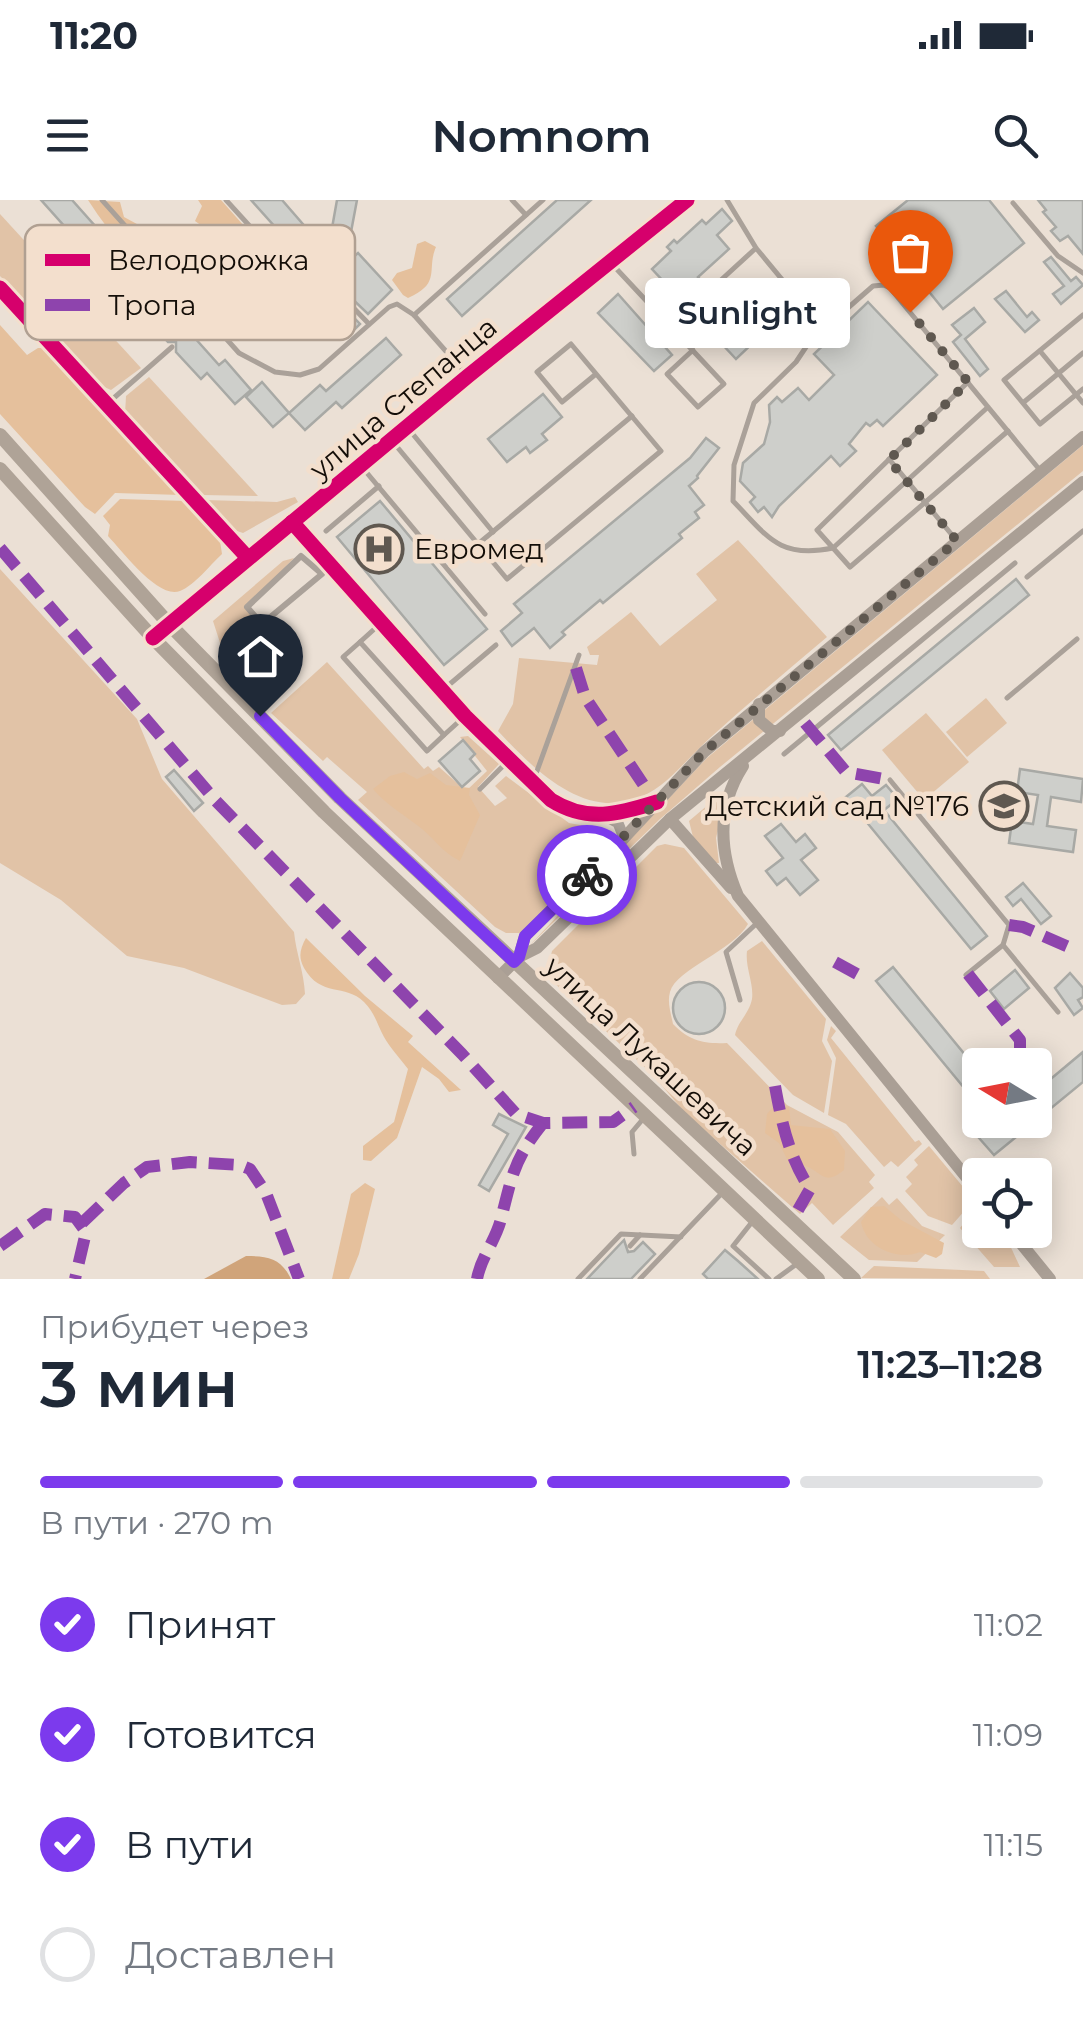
<!DOCTYPE html>
<html lang="ru">
<meta charset="utf-8">
<style>
body{margin:0;font-family:Montserrat,sans-serif;background:#f2f2f3;color:#1f2937;height:100vh;display:flex;flex-direction:column;font-size:38px;white-space:nowrap}
*{box-sizing:border-box;margin:0}
p{font-size:32px;color:#747a83}
.icon{flex:none;width:55px;height:55px;fill:none;stroke:currentColor;stroke-width:2;stroke-linecap:round;stroke-linejoin:round}
.map{position:relative;height:1079px;overflow:hidden}
.panel{display:flex;flex-direction:column;background:#fff;flex:1}
.panel>*{flex:none}
.needle{width:65px;rotate:280deg}
.buttons{position:absolute;left:962px;top:848px;display:grid;gap:20px}
.buttons a{display:grid;place-items:center;width:90px;height:90px;border-radius:10px;background:#fff;box-shadow:0 5px 25px #0003;font-size:50px}
.pin{position:absolute;display:grid;place-items:center;width:85px;height:85px;color:#fff;margin:-102px -42px;border-radius:50% 50% 50% 0;rotate:-45deg;box-shadow:0 0 10px #0007}
.pin .icon{rotate:45deg}
.courier{position:absolute;display:grid;place-items:center;width:100px;height:100px;margin:-50px;border:8px solid #7c3aed;border-radius:50%;background:#fff;color:#222;box-shadow:0 2px 12px #0007}
.bubble{position:absolute;height:70px;border-radius:10px;background:#fff;box-shadow:0 5px 25px #0003;font-size:32px;font-weight:600;line-height:70px;text-align:center}
.overview em{font-style:normal;font-weight:600}
.overview div{display:flex;flex-direction:column-reverse}
.overview{display:flex;align-items:center;justify-content:space-between;height:170px;padding:0 40px}
h1{font-size:65px;font-weight:600;line-height:75px}
.bar{display:grid;grid-template-columns:repeat(4,1fr);gap:15px 10px;align-content:center;height:120px;padding:0 40px}
.bar i{height:12px;border-radius:8px;background:#e0e1e3}
.bar .on{background:#7c3aed}
.bar p{grid-column:span 4}
ol{padding:0 40px;list-style:none}
li{display:flex;align-items:center;gap:30px;height:110px}
li p{margin-inline-start:auto}
li .icon{padding:10px;border-radius:50%;background:#7c3aed;color:#fff;stroke-width:4}
li:last-child{color:#747a83}
li i{width:55px;height:55px;border:5px solid #e0e1e3;border-radius:50%}
.status{display:flex;justify-content:space-between;align-items:center;height:70px;padding:0 50px;background:#fff;direction:ltr}
.status svg{height:28px;fill:currentColor}
header{display:flex;justify-content:space-between;align-items:center;height:130px;padding:0 40px;background:#fff;font-size:45px;font-weight:600}
.map>svg:first-child{display:block}
.green{fill:#e1c3a7}
.forest{fill:#e5c09c}
.water{fill:#d0a47a}
.building{fill:#cecfcb;stroke:#a8a9a5;stroke-width:2.5}
.lines{fill:none;stroke-linecap:round;stroke-linejoin:round}
.service{stroke:#aaa199;stroke-width:5}
.pedestrian{stroke:#aaa199;stroke-width:6}
.tertiary{stroke:#aaa199;stroke-width:11}
.secondary{stroke:#aa9f95;stroke-width:12}
.primary{stroke:#afa397;stroke-width:14}
.quiet{stroke:#8e44ad;stroke-width:12;stroke-dasharray:25 12;stroke-linecap:butt}
.cycleway-casing{stroke:#f3dfcd;stroke-width:21}
.cycleway{stroke:#d6006c;stroke-width:15}
.done{stroke:#5f5850;stroke-width:10;stroke-dasharray:0 18}
.route{stroke:#7c3aed;stroke-width:12}
.labels{text-anchor:middle;dominant-baseline:central;stroke-width:9;stroke-linejoin:round;paint-order:stroke}
.street-label{font-size:28px;fill:#140e08;stroke:#f3dfcd}
.poi-label{font-size:28px;fill:#140e08;stroke:#f3dfcd;text-anchor:start}
.key{fill:#f3dfcd;stroke:#b0a092;stroke-width:2.5}
.key-label{font-size:28px;fill:#140e08}
</style>
<div class="status"><b>11:20</b><svg viewBox="0 0 49 12"><path d="M0 12V9h3v3zM5 12V6h3v6zM10 12V3h3v9zM15 12V0h3v12zM26 1h20v11H26zM47 4h2v5h-2z"/></svg></div>
<header><svg class="icon" aria-label="menu" viewBox="0 0 24 24"><path d="M4 6h16M4 12h16M4 18h16"/></svg>Nomnom<svg class="icon" aria-label="search" viewBox="0 0 24 24"><circle cx="10" cy="10" r="6"/><path d="M15 15l6 6"/></svg></header>
<div class="map">
<svg width="1083" height="1079" viewBox="0 0 1083 1079">
<rect width="100%" height="100%" fill="#ebe0d5"/>
<g class="green">
<polygon points="0,14 141,168 111,190 102,186 0,76"/>
<polygon points="149,177 258,296 202,295 125,214 126,196"/>
<polygon points="1083,245 1083,271 720,567 660,619 529,746 707,558"/>
<polygon points="295,297 298,302 243,333 234,330 205,300 277,302"/>
<path d="M738,340L827,437C788,470 749,503 711,537C694,552 679,571 661,585C598,633 540,576 498,531L513,504L519,458L597,465L599,455H590L587,447L631,412L660,446L717,400L696,374Z"/>
<polygon points="294,358 247,407 259,422 246,437 241,436 226,450 222,449 213,421 283,361"/>
<path d="M0,369L137,519L162,579L294,732C296,753 304,772 305,794L296,804L282,805L184,768L127,756L61,700L0,663Z"/>
<polygon points="327,462 424,569 428,566 433,571 439,567 466,591 487,571 460,537 468,536 499,564 478,587 495,606 507,598 495,586 506,576 569,623 607,630 613,635 609,648 523,733 506,733 495,727 358,600 367,592 327,557 323,561 271,513"/>
<polygon points="986,498 1007,523 967,557 946,532"/>
<polygon points="926,513 969,562 924,600 882,550"/>
<polygon points="728,588 716,638 719,663 715,663 693,637 689,621"/>
<path d="M665,644L684,648L748,724C733,751 676,769 670,792C667,802 671,814 673,824C690,841 703,844 727,843L787,905L838,932L875,975L869,982L874,988L833,1025L812,1003L800,1014L686,914L652,874L550,779L548,768L552,751L657,646Z"/>
<path d="M762,741L826,819L822,841L832,861L824,913L793,895L735,835C738,821 749,814 752,799C754,783 745,768 747,751Z"/>
<polygon points="831,826 836,831 831,838 915,942 919,940 922,944 898,967 891,961 884,967 846,924 828,915 836,858 827,840"/>
<polygon points="929,946 974,1000 952,1025 928,1016 905,991 912,984 906,977 918,965 914,960"/>
<polygon points="882,997 889,1005 897,998 922,1026 945,1035 917,1062 869,1060 840,1037"/>
<polygon points="978,1005 980,1030 999,1030 1008,1041 1020,1067 994,1067 960,1028"/>
<polygon points="874,1066 984,1071 990,1079 861,1078"/>
</g>
<g class="forest">
<path d="M88,0L120,2L124,17L148,30L162,53H175L188,84L200,91L205,57L227,44L195,21L202,6L198,0H221L259,43L257,55L205,104L181,106C146,76 113,39 88,0Z"/>
<path d="M425,41L436,47C426,70 442,83 408,98L403,95L392,80L397,73L412,68L417,44Z"/>
<polygon points="0,125 27,155 38,148 46,148 181,295 115,293 95,314 85,307 0,214"/>
<path d="M120,299L186,301L220,341L222,354C210,365 195,385 180,391C159,400 122,351 108,336L110,325L103,316Z"/>
<path d="M404,572L417,579L430,573L446,585L470,588L469,595L480,615L460,661C442,653 433,636 417,625C401,613 387,605 373,589L390,576Z"/>
<path d="M306,738L365,796L413,836L408,842L461,890L449,892L439,879L422,867L397,938L371,961L363,960V946L394,922L408,869C400,858 390,848 384,837C377,824 375,813 364,802C345,783 321,798 304,768C298,757 300,749 306,738Z"/>
<path d="M775,905L789,907L791,925L830,929L845,951L844,970C824,986 823,973 806,966C801,964 795,964 789,963L779,943L765,933L767,914Z"/>
<polygon points="365,983 375,989 359,1054 349,1079 332,1079 351,994"/>
<path d="M884,1006L901,1020L944,1043L942,1054L936,1058L920,1052C897,1061 866,1048 861,1022L871,1007Z"/>
</g>
<path class="water" d="M246,1056C268,1056 281,1058 291,1079H204Z"/>
<g class="building">
<polygon points="41,0 72,0 185,127 185,136 193,136 219,165 225,160 251,190 235,204 207,173 201,179 176,152 176,142 168,142"/>
<polygon points="251,0 282,0 341,68 358,53 392,90 368,114 312,60 307,63 308,70 360,124 353,131 299,73 248,119 232,102 293,47"/>
<polygon points="337,0 357,0 351,32 332,28"/>
<polygon points="557,0 591,0 462,116 447,99"/>
<polygon points="908,0 989,0 1024,43 943,109 876,26"/>
<polygon points="1038,0 1083,0 1083,54 1068,36 1060,41 1051,31 1056,27 1043,12 1046,10"/>
<polygon points="722,9 732,21 717,35 729,49 698,77 756,140 736,159 652,69 671,51 667,47 674,40 677,43 702,20 706,24"/>
<polygon points="1051,57 1071,81 1076,77 1083,85 1061,104 1053,94 1064,86 1044,62"/>
<polygon points="1006,91 1027,117 1032,112 1039,120 1025,132 995,99"/>
<polygon points="618,94 672,155 654,171 598,113"/>
<polygon points="868,102 937,175 883,226 877,220 870,226 866,223 849,244 856,251 840,266 831,256 779,306 772,317 764,307 758,312 750,302 755,297 740,281 743,263 764,244 770,222 769,205 777,197 782,202 798,188 809,200 834,175 814,154"/>
<polygon points="974,108 985,122 965,139 988,169 980,176 953,142 961,135 952,125"/>
<polygon points="386,138 401,155 342,208 336,202 305,230 289,213 320,185 326,191"/>
<polygon points="262,182 289,213 273,227 246,197"/>
<polygon points="543,194 562,217 542,234 547,240 530,253 526,247 507,262 488,239"/>
<polygon points="706,238 719,248 697,276 698,278 689,286 704,305 695,312 699,318 679,334 682,338 603,403 600,400 562,432 565,435 550,448 534,428 512,446 501,431 522,413 514,404 690,258"/>
<polygon points="380,301 487,429 444,465 337,337"/>
<polygon points="1016,379 1029,395 841,550 828,535"/>
<polygon points="463,540 475,554 470,559 480,571 462,587 439,561"/>
<polygon points="1020,569 1083,579 1081,602 1051,597 1047,626 1076,630 1073,652 1009,643 1012,621 1033,624 1038,595 1017,592"/>
<polygon points="174,570 203,603 194,611 166,577"/>
<polygon points="862,584 872,596 886,585 898,599 884,610 987,736 971,749 846,597"/>
<polygon points="781,624 796,642 805,634 816,648 801,660 818,680 800,695 786,678 777,685 766,671 783,658 765,636"/>
<polygon points="1023,683 1051,716 1041,724 1021,699 1013,706 1006,697"/>
<polygon points="893,767 980,873 980,887 970,895 876,781"/>
<polygon points="1015,770 1029,788 1004,809 990,791"/>
<polygon points="1070,773 1083,788 1083,797 1078,800 1083,808 1074,815 1055,788"/>
<circle cx="699" cy="808" r="26"/>
<polygon points="1083,852 1083,882 994,955 979,938 1001,920 1035,920 1035,892"/>
<polygon points="499,914 526,927 489,991 479,985 508,934 493,925"/>
<polygon points="624,1040 628,1052 634,1051 643,1042 655,1054 631,1079 587,1079"/>
<polygon points="725,1050 738,1061 758,1079 708,1079 703,1074"/>
</g>
<g class="lines">
<g class="service">
<polyline points="102,0 239,153 275,172 300,175 319,169 389,107 397,104 414,115 466,174"/>
<polyline points="512,0 526,15"/>
<polyline points="727,0 756,48 804,106 786,130 766,131 721,80 756,48"/>
<polyline points="1013,3 1058,56 1083,73"/>
<polyline points="611,63 724,184 698,207 667,174 693,150"/>
<polyline points="313,66 369,124"/>
<polyline points="414,115 543,0"/>
<polyline points="1083,115 1004,180 1040,224 1083,189"/>
<polyline points="189,131 275,54 226,0"/>
<polyline points="1040,151 1083,203"/>
<polyline points="968,182 817,330 850,367 1008,231"/>
<polyline points="1024,202 1083,153"/>
<polyline points="107,204 172,147"/>
<path d="M988,207L833,348C779,359 768,337 733,301L734,265L754,203L796,162L810,141L873,86L884,85L890,88L1039,269"/>
<polyline points="407,227 493,332"/>
<polyline points="393,242 507,379 661,251 571,144 537,172 562,202 596,174"/>
<polyline points="889,259 957,341"/>
<polyline points="362,267 485,414"/>
<polyline points="326,331 379,286"/>
<polyline points="478,344 632,216"/>
<polyline points="1027,377 1083,331"/>
<polyline points="381,423 360,442 444,535 465,516"/>
<polyline points="360,442 343,457 427,551 444,535"/>
<polyline points="444,489 496,445"/>
<polyline points="1007,498 1077,439"/>
<polyline points="784,554 1015,363"/>
<polyline points="890,580 1009,725 1003,745"/>
<polyline points="533,582 579,455"/>
<polyline points="480,589 508,561"/>
<polyline points="966,775 1003,745 1058,812"/>
<polyline points="740,800 726,752 756,724"/>
<polyline points="634,954 632,932 643,919"/>
<polyline points="752,1022 733,1046 769,1079"/>
<polyline points="630,1046 640,1035"/>
<polyline points="578,1079 621,1034 681,1037"/>
<polyline points="640,1079 724,991"/>
<polyline points="776,1079 798,1063"/>
</g>
<polygon class="pedestrian" points="301,356 322,374 262,424 247,407"/>
<g class="tertiary">
<polyline points="0,88 248,358"/>
<path d="M292,322L465,516L551,600C587,622 618,615 656,602"/>
<polyline points="153,438 468,176 687,0"/>
<polyline points="603,615 618,623 624,638"/>
</g>
<g class="secondary">
<polyline points="759,504 759,520 772,531 780,531"/>
<path d="M743,566C716,608 719,652 738,696L980,994"/>
<polyline points="670,619 731,688"/>
<polyline points="519,757 525,736 624,638 704,552 1083,237"/>
<polyline points="498,778 519,757 537,748 670,619 1083,282"/>
<polyline points="1010,1030 1050,1079"/>
</g>
<g class="primary">
<polyline points="0,235 169,424 340,598 854,1079"/>
<polyline points="0,269 153,438 324,612 818,1079"/>
</g>
<g class="quiet">
<polyline points="0,348 215,600 462,854 516,914 543,923 613,922 634,907"/>
<polyline points="576,468 585,497 643,584"/>
<polyline points="805,523 846,572 890,580"/>
<polyline points="1009,725 1023,727 1071,748"/>
<polyline points="835,762 857,774"/>
<polyline points="968,774 1020,840 1020,852 1013,865"/>
<path d="M775,886C782,924 789,957 810,989L798,1010"/>
<polyline points="82,1023 124,983 147,967 190,962 240,965 250,969 266,993 299,1079"/>
<polyline points="0,1046 45,1014 75,1017 86,1032 75,1079"/>
<path d="M477,1079C481,1057 496,1040 501,1019C512,976 514,959 543,923"/>
</g>
<g class="cycleway-casing">
<g id="cycleway">
<polyline points="0,88 248,358"/>
<path d="M292,322L465,516L551,600C587,623 619,614 657,602"/>
<polyline points="153,438 468,176 687,0"/>
</g>
</g>
<use href="#cycleway" class="cycleway"/>
</g>
<g class="lines">
<polyline class="done" points="587,675 704,552 957,341 889,260 968,182 910,112"/>
<polyline class="route" points="260,516 340,598 514,762 519,757 525,736 587,675"/>
</g>
<defs>
<g id="hospital-ring" transform="scale(2.5)"><circle r="9.5" fill="#f3dfcd" stroke="#5f5850" stroke-width="1.5"/><path d="M-5-5h3v3.5h4V-5h3V5h-3V1.5h-4V5h-3Z" fill="#5f5850"/></g>
<g id="school-ring" transform="scale(2.5)"><circle r="9.5" fill="#f3dfcd" stroke="#5f5850" stroke-width="1.5"/><path d="M0-5L7-2L0 1L-7-2ZM-4 1L0 2.5L4 1V4Q0 6-4 4Z" fill="#5f5850"/></g>
</defs>
<g fill-rule="evenodd">
<use href="#hospital-ring" x="379" y="349"/>
<use href="#school-ring" x="1004" y="606"/>
</g>
<g class="labels">
<g class="street-label">
<text transform="translate(403 198) rotate(-40)">улица Степанца</text>
<text transform="translate(651 856) rotate(43)">улица Лукашевича</text>
</g>
<g class="poi-label">
<text x="414" y="349">Евромед</text>
<text x="969" y="606" text-anchor="end">Детский сад №176</text>
</g>
</g>
<rect x="25" y="25" width="330" height="115" rx="15" class="key"/>
<rect x="45" y="54" width="45" height="12" fill="#d6006c"/>
<rect x="45" y="99" width="45" height="12" fill="#8e44ad"/>
<g class="key-label">
<text x="108" y="70">Велодорожка</text>
<text x="108" y="115">Тропа</text>
</g>
</svg>
<div class="buttons">
<a><svg class="needle" viewBox="-14 -14 28 28"><path d="M0-13l5 13h-10z" fill="#e53935"/><path d="M0 13l5-13h-10z" fill="#747a83"/></svg></a>
<a><svg class="icon" aria-label="locate" viewBox="0 0 24 24"><circle cx="12" cy="12" r="6"/><path d="M12 2v4M12 18v4M2 12h4M18 12h4"/></svg></a>
</div>
<div class="pin" style="left:910px;top:112px;background:#ea580c"><svg class="icon" aria-label="bag" viewBox="0 0 24 24"><path d="M5 8h14l-1 12H6zM9 8a3 3 0 0 1 6 0"/></svg></div>
<div class="pin" style="left:260px;top:516px;background:#1f2937"><svg class="icon" aria-label="home" viewBox="0 0 24 24"><path d="M3 11l9-7 9 7M6 9v11h12V9"/></svg></div>
<div class="courier" style="left:587px;top:675px"><svg class="icon" aria-label="bike" viewBox="0 0 24 24"><circle cx="6" cy="16" r="4"/><circle cx="18" cy="16" r="4"/><path d="M6 16l4-8h5l3 8M10 8l3 8H6M13 5h3"/></svg></div>
<div class="bubble" style="left:645px;top:78px;width:205px">Sunlight</div>
</div>
<section class="panel">
<div class="overview"><div><h1>3 мин</h1><p>Прибудет через</p></div><em>11:23–11:28</em></div>
<div class="bar"><i class="on"></i><i class="on"></i><i class="on"></i><i></i><p>В пути · 270 m</p></div>
<ol>
<li><svg class="icon" aria-label="check" viewBox="0 0 24 24"><path d="M5 12l5 5 9-10"/></svg>Принят<p>11:02</p></li>
<li><svg class="icon" aria-label="check" viewBox="0 0 24 24"><path d="M5 12l5 5 9-10"/></svg>Готовится<p>11:09</p></li>
<li><svg class="icon" aria-label="check" viewBox="0 0 24 24"><path d="M5 12l5 5 9-10"/></svg>В пути<p>11:15</p></li>
<li><i></i>Доставлен</li>
</ol>
</section>
